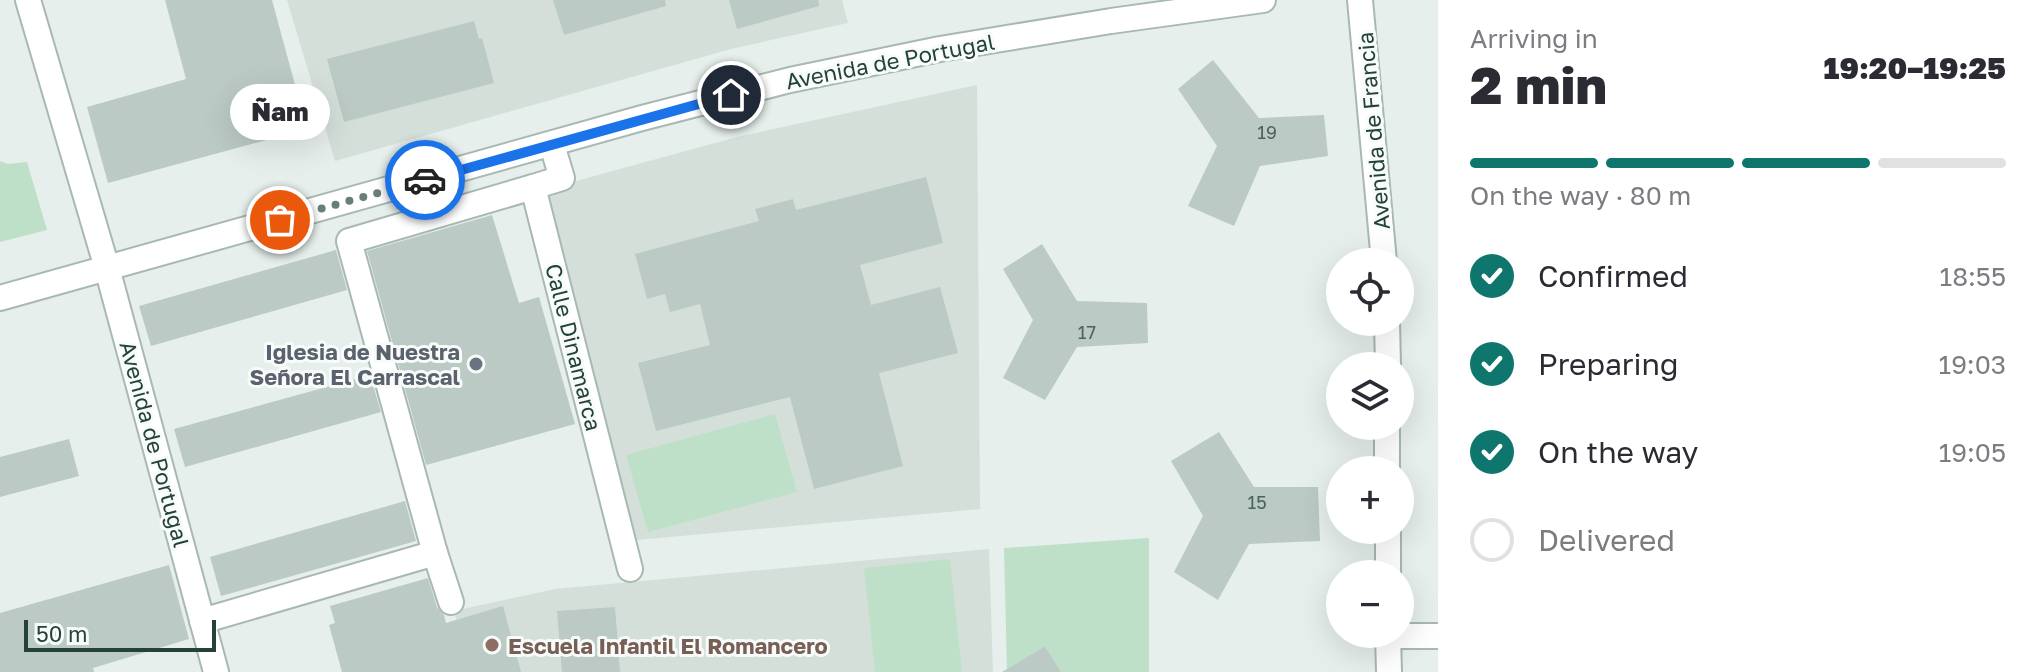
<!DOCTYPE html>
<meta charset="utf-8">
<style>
body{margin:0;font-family:"Golos Text",sans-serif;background:#f2f2f3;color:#2b2b33;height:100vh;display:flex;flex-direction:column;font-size:30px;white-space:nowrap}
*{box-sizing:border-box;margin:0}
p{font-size:26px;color:#7c7c81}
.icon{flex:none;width:44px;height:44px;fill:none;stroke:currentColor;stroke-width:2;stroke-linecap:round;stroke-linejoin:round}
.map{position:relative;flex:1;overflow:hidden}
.side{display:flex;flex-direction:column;background:#fff;width:600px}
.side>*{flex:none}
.controls{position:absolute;left:1326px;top:248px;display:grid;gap:16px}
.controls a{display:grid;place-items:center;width:88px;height:88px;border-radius:50%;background:#fff;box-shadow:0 8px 32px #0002;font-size:40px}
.scale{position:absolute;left:24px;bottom:20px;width:192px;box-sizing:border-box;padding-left:8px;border:4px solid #24423a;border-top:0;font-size:22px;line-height:28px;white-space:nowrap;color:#24423a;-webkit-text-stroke:6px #f7fbf9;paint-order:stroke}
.pin{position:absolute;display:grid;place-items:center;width:68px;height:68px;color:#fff;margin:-34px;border:4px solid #fff;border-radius:50%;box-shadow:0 2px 8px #0007}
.courier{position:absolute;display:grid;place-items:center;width:80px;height:80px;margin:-40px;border:6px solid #1a73e8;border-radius:50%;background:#fff;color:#222;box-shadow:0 2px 10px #0007}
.bubble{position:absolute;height:56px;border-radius:28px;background:#fff;box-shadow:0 8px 32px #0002;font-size:26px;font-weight:800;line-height:56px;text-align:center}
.overview em{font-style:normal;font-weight:800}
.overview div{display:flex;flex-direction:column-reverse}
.overview{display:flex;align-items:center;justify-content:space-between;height:136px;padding:0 32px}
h1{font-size:52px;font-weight:800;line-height:60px}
.bar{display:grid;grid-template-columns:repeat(4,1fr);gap:12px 8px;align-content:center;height:96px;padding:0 32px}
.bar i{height:10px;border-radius:6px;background:#e1e1e2}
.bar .on{background:#0f766e}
.bar p{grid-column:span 4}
ol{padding:0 32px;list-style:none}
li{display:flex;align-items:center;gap:24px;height:88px}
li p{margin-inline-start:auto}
li .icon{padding:8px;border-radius:50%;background:#0f766e;color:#fff;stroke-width:4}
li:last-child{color:#7c7c81}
li i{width:44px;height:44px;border:4px solid #e1e1e2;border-radius:50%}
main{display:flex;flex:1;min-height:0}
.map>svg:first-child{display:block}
.built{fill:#d4dfda}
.green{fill:#bfe0c8}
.building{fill:#bbcac4}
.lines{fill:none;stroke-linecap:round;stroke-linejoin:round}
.street-casing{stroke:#a8b8b2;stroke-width:28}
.street{stroke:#fff;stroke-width:24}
.done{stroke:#687f78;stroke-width:8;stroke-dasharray:0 14.4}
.route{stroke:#1a73e8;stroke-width:10}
.worship-dot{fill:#6b7280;stroke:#f7fbf9;stroke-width:3}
.education-dot{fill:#8d6e63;stroke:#f7fbf9;stroke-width:3}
.labels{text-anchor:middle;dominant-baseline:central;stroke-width:6;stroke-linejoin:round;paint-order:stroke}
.number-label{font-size:18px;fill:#4a645c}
.street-label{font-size:22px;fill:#24423a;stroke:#f7fbf9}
.worship-label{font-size:22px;font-weight:bold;fill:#5b616d;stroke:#f7fbf9;text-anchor:end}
.education-label{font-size:22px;font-weight:bold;fill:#785e54;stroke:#f7fbf9;text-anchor:start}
</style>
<main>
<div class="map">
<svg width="1438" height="672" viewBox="0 0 1438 672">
<rect width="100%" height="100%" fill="#e6efeb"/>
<g class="built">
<polygon points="287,0 842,0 848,23 731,49 335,161"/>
<polygon points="977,85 980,509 637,540 543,190 737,137"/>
<polygon points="989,549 993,672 470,672 454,611 555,589"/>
</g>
<g class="green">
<polygon points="0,161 8,164 27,162 47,230 0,242"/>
<polygon points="775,414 797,492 648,532 626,455"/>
<polygon points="1149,538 1149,672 1061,672 1045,646 1007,669 1007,672 1004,548"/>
<polygon points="950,559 962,672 875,672 864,568"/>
</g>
<g class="building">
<polygon points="165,0 272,0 307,129 108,183 87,107 186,79"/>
<polygon points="553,0 665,0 666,6 564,35"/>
<polygon points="729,0 818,0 819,6 737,29"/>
<polygon points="474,21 479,39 482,38 494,83 344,122 327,59"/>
<polygon points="1213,60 1259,118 1324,115 1328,156 1260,166 1234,226 1188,206 1217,146 1178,89"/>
<polygon points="926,177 943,243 860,265 871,305 940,287 958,353 879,373 903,466 814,489 790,397 656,431 638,363 710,345 700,304 670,312 665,294 647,299 635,254 759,221 755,209 793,199 796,210"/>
<polygon points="492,215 519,303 539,297 575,424 426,465 367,251"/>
<polygon points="1042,244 1077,301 1147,303 1148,343 1077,347 1045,400 1003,378 1033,320 1003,269"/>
<polygon points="336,250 347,290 151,346 139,306"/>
<polygon points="370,375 381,412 185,467 174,429"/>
<polygon points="1219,432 1254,487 1318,487 1320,541 1249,544 1218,600 1174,572 1203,516 1171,461"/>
<polygon points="69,439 79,476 0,497 0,457"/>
<polygon points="405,501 416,541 221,596 210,557"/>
<polygon points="169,565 189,639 93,668 94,672 0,672 0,613"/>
<polygon points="428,578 437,607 444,615 446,623 503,606 521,672 342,672 329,625 335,623 330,606"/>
<polygon points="615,607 620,672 562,672 557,611"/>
<polygon points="1045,646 1061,672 1002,672"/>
</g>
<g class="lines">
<g class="street-casing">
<g id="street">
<polyline points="28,0 107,268 216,672"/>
<polyline points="1360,0 1384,262"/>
<polyline points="552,145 562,178 533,187 630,569"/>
<polyline points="0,298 642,118 790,80 940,49 1111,21 1263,0"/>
<polyline points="1387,322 1388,366"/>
<polyline points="1387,426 1387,470"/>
<polyline points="1388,530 1388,574"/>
<polyline points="451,602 435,553 349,241 533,187"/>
<polyline points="202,621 435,553"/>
<polyline points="1388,634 1389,672"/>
<polyline points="1388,636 1438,636"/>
</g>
</g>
<use href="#street" class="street"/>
</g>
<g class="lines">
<polyline class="done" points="280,220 425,180"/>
<polyline class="route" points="425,180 731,95"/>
</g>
<circle class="worship-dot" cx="476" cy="364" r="8"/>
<circle class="education-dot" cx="492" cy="645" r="8"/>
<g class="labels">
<g class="number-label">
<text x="1267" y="132">19</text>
<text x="1087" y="332">17</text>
<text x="1257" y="502">15</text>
</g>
<g class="street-label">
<text transform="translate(890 61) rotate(-11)">Avenida de Portugal</text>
<text transform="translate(1373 131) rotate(-95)">Avenida de Francia</text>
<text transform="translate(574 347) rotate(76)">Calle Dinamarca</text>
<text transform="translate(155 444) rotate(75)">Avenida de Portugal</text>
</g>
<g class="worship-label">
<text x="460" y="351">Iglesia de Nuestra<tspan x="460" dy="25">Señora El Carrascal</tspan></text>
</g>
<g class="education-label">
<text x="508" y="645">Escuela Infantil El Romancero</text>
</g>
</g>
</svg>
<div class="controls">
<a><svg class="icon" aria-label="locate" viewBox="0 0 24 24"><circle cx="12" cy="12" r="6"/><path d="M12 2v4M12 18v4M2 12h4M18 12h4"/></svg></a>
<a><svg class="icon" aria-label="layers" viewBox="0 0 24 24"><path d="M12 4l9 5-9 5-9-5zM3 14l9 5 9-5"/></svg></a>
<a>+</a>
<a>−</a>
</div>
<div class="scale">50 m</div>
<div class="pin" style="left:280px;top:220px;background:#ea580c"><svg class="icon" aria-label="bag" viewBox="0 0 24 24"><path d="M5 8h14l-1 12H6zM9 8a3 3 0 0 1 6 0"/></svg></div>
<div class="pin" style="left:731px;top:95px;background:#1f2937"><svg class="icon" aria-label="home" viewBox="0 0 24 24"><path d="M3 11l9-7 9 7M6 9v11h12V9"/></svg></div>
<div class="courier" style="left:425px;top:180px"><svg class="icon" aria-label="car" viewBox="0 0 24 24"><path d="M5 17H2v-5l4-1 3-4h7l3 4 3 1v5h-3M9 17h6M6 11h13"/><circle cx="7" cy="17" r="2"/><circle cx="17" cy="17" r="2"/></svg></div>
<div class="bubble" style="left:230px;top:84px;width:100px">Ñam</div>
</div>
<section class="side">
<div class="overview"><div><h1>2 min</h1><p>Arriving in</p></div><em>19:20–19:25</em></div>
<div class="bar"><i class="on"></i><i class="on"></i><i class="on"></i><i></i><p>On the way · 80 m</p></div>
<ol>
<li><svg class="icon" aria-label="check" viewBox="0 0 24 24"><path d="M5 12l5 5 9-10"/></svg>Confirmed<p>18:55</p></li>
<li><svg class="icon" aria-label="check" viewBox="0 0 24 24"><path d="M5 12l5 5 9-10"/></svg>Preparing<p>19:03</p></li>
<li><svg class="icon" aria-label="check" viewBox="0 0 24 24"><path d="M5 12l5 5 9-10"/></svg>On the way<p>19:05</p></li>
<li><i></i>Delivered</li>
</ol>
</section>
</main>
